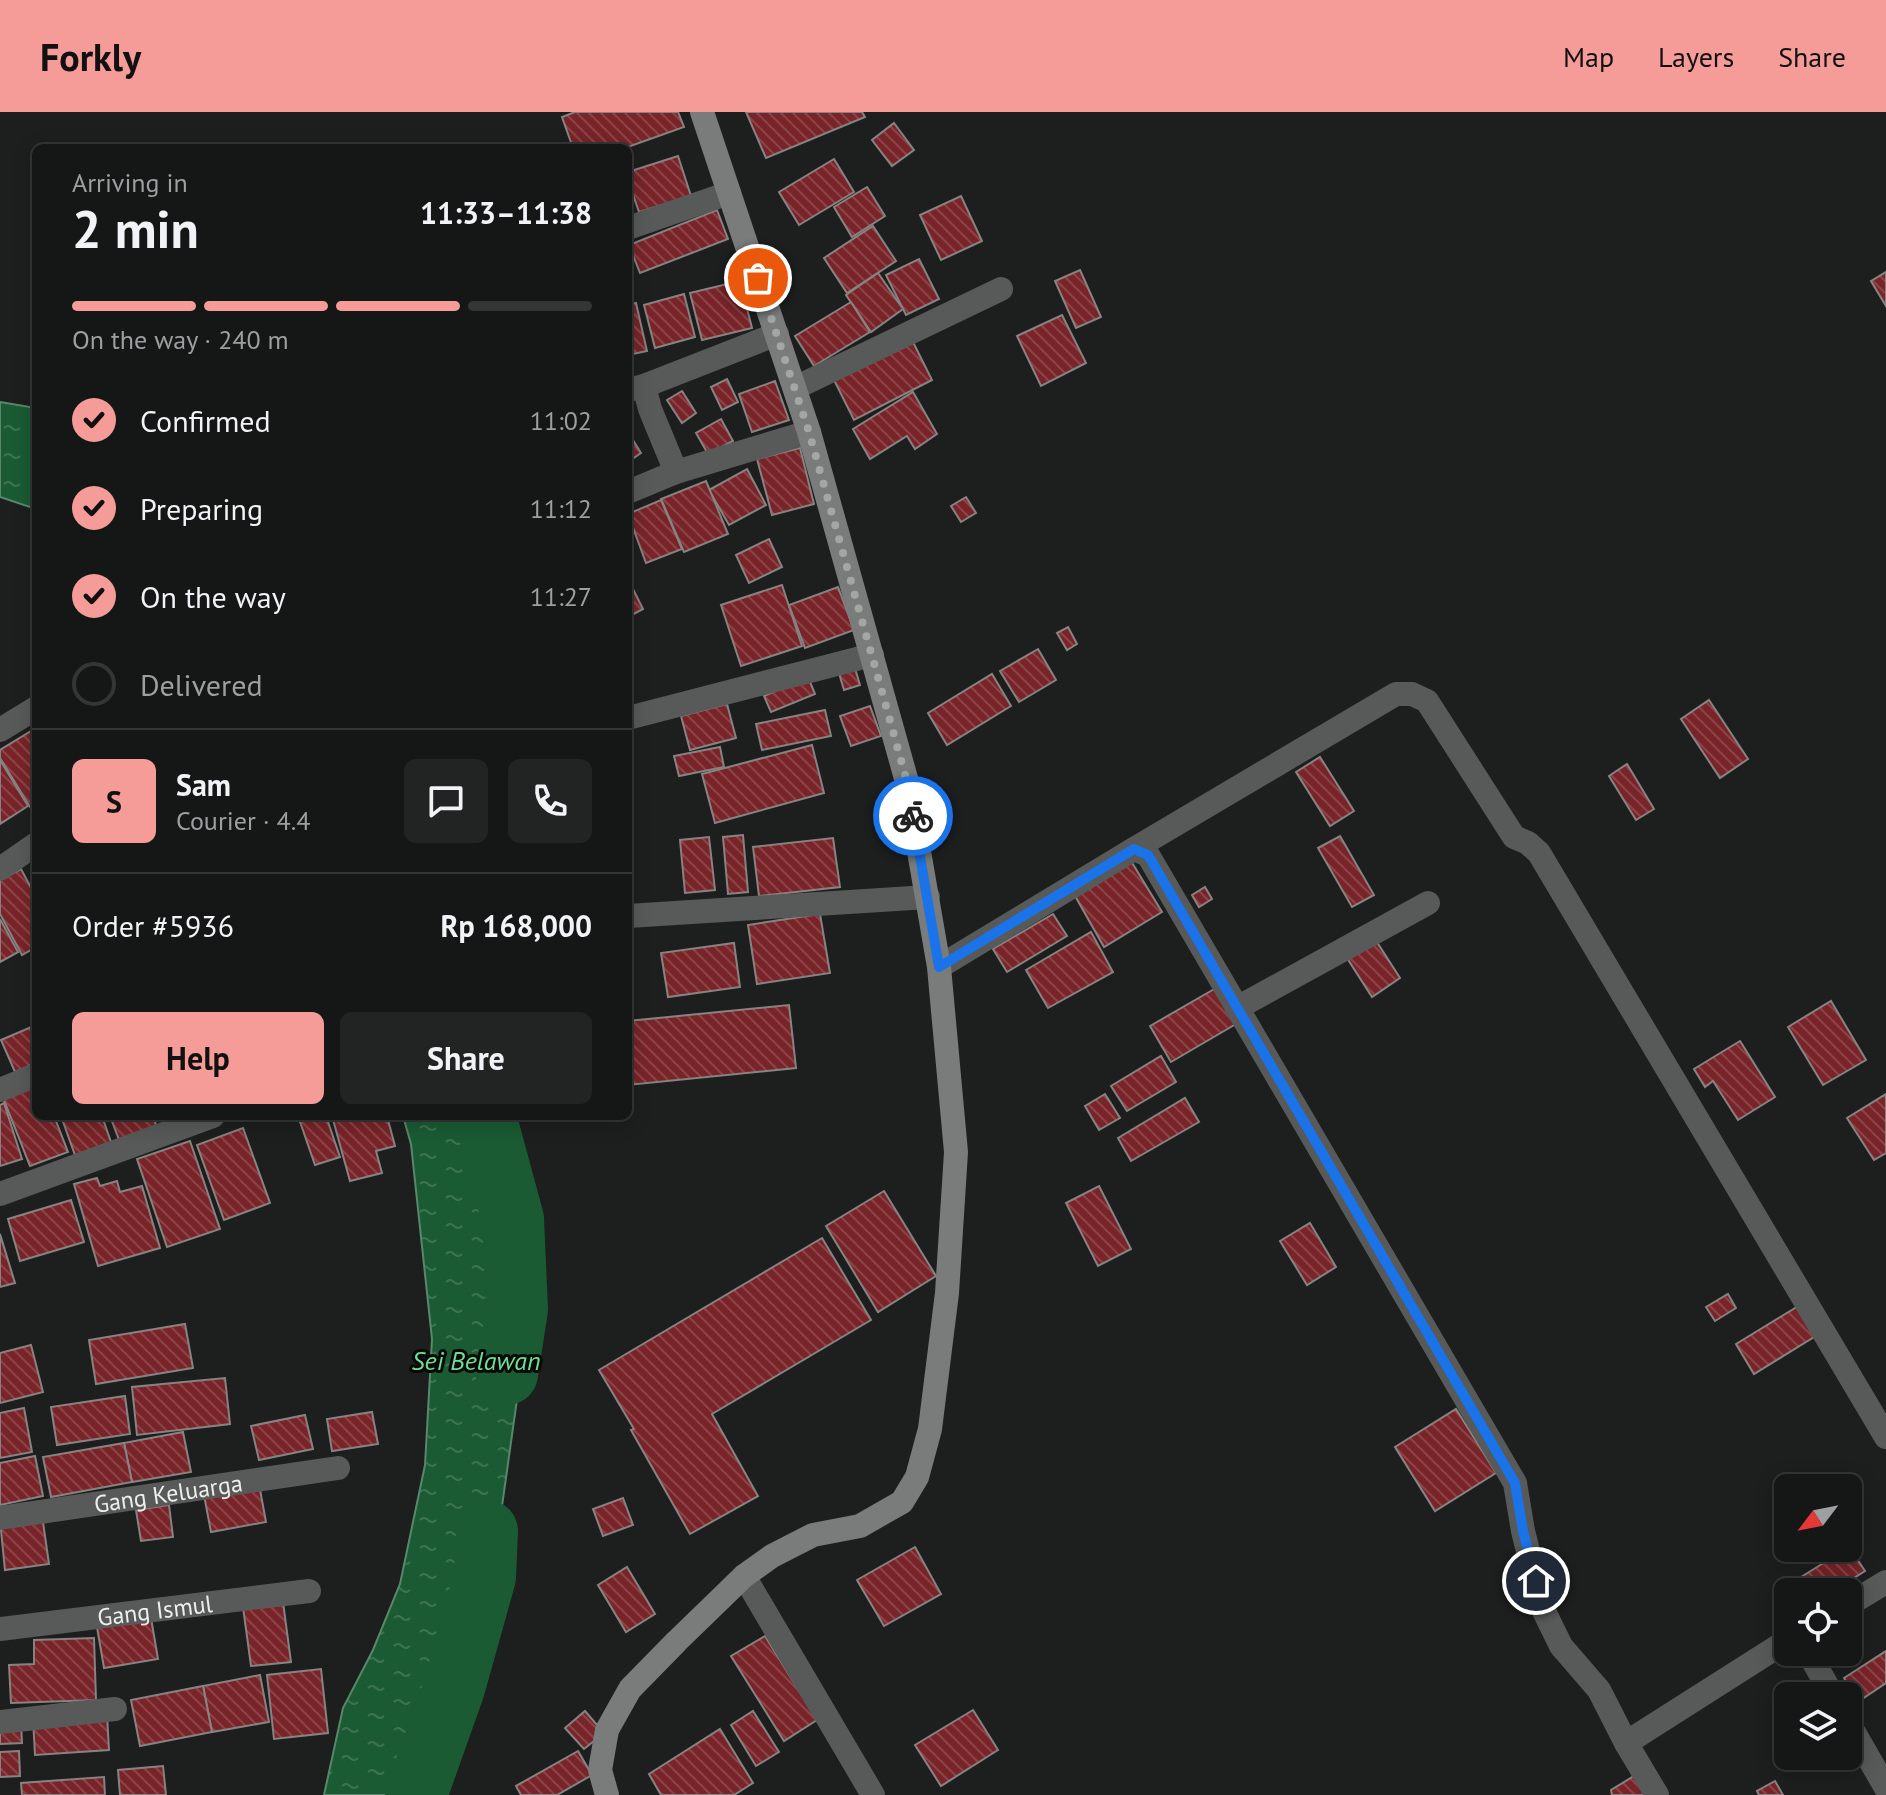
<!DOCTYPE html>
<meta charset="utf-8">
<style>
body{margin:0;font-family:"PT Sans",sans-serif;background:#222423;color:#f1f3f6;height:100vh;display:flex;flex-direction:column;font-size:30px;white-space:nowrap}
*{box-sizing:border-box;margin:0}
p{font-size:26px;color:#9d9fa1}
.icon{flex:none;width:44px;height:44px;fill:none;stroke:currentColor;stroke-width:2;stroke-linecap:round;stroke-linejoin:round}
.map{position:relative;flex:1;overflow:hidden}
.side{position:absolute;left:32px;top:32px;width:600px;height:976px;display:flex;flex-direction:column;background:#151716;border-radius:12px;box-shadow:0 4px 20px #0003,0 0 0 2px #343635}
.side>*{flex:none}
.needle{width:52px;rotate:238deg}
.tools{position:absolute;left:1774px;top:1362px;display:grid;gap:16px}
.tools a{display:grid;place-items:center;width:88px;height:88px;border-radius:12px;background:#151716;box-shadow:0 4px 20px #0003,0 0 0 2px #343635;font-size:40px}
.pin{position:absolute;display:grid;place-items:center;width:68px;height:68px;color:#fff;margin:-34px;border:4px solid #fff;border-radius:50%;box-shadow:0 2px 8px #0007}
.courier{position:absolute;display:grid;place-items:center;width:80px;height:80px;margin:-40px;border:6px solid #1a73e8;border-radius:50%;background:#fff;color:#222;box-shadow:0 2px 10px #0007}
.headline em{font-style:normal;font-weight:600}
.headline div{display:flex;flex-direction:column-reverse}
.headline{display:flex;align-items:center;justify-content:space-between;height:136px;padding:0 40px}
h1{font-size:52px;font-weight:600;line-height:60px}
.bar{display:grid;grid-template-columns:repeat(4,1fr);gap:12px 8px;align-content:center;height:96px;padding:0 40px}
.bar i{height:10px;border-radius:6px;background:#343635}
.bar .current{background:#f59b98}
.bar p{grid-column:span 4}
.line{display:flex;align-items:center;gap:20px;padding:0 40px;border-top:2px solid #343635}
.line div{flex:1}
.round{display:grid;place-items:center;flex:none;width:84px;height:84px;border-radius:12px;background:#222423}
ol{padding:0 40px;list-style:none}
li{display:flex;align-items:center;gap:24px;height:88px}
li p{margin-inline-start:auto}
li .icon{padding:8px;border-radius:50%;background:#f59b98;color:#111;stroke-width:4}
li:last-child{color:#9d9fa1}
li i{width:44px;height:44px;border:4px solid #343635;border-radius:50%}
.primary-button{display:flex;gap:16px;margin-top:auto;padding:16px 40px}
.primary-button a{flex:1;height:92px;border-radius:12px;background:#f59b98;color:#111;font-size:32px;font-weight:600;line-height:92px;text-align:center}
.primary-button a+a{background:#222423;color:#f1f3f6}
header{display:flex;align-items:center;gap:48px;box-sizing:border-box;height:112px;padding:0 40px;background:#f59b98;color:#111}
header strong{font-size:38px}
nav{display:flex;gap:44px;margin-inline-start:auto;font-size:28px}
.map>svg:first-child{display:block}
.water{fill:url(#water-ripples);stroke:#59876b;stroke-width:2}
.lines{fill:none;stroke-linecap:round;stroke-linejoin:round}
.river{stroke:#1a5b33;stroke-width:62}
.building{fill:url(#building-back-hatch);stroke:#888382;stroke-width:2}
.street{stroke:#585a59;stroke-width:24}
.secondary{stroke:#797c7a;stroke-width:24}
.done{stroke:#a4a6a4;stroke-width:8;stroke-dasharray:0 14.4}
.route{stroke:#1a73e8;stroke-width:10}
.labels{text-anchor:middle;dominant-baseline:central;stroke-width:6;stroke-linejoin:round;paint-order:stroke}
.street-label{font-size:24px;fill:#edefed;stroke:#070908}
.water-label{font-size:26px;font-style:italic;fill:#70df94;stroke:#070908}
</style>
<header>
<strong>Forkly</strong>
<nav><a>Map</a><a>Layers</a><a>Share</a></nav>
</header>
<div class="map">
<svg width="1886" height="1683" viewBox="0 0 1886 1683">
<defs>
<pattern id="water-ripples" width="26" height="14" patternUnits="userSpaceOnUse" patternTransform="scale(2)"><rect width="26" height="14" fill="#1a5b33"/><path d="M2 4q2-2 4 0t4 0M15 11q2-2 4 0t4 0" fill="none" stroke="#3c7351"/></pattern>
<pattern id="building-back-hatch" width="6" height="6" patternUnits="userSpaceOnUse" patternTransform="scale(2)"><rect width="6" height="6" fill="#782428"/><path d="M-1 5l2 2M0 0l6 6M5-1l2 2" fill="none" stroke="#8c4448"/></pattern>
</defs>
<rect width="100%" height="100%" fill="#1c1f1d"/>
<g class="water">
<polygon points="0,290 36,296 36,397 0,385"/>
<polygon points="403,1004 481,1004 515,1160 522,1252 493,1458 419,1643 409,1683 324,1683 343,1596 373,1538 400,1472 425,1353 432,1227 411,1032"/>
</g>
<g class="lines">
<g class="river">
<polyline points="485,1004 513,1107 517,1197 507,1262"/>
<polyline points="416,1683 454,1576 485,1465 487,1419"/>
</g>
</g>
<g class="building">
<polygon points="575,0 678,0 684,15 625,36 573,36 562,5"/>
<polygon points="746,0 862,0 865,5 766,46"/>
<polygon points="894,11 914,38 892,54 872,28"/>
<polygon points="678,44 691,84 639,100 628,68 628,60"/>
<polygon points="834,47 854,80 799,113 779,80"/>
<polygon points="867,75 885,104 852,125 834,95"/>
<polygon points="961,84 982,129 941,148 920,103"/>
<polygon points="717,98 728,127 640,161 629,133"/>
<polygon points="873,114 896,149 847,181 824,146"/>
<polygon points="919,147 939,187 906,203 886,163"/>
<polygon points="1080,158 1101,205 1076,216 1055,169"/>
<polygon points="1886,160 1886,194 1871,169"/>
<polygon points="878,161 903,197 871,220 846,183"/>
<polygon points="740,169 752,216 702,228 690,181"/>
<polygon points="684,182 695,225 655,236 644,193"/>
<polygon points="851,190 870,220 814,254 795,224"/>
<polygon points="636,191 647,239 628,243 628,193"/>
<polygon points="1062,203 1086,251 1041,274 1017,224"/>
<polygon points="910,224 932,268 854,308 832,264"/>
<polygon points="727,267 738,290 722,298 711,275"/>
<polygon points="775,269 789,308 752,320 739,282"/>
<polygon points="682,279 696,301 682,311 667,288"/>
<polygon points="913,280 937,322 915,337 907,324 870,347 853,317"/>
<polygon points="721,307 733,329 708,342 696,321"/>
<polygon points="628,320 641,341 628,350"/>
<polygon points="800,336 814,392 772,403 757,347"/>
<polygon points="747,357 766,393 729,413 709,378"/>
<polygon points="706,369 728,422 684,440 661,387"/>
<polygon points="966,385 976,401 961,410 951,394"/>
<polygon points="661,388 682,437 646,451 628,402"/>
<polygon points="769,427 782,455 749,471 736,443"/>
<polygon points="782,473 802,534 741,554 721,493"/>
<polygon points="838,475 854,518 805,536 789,493"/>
<polygon points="633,477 643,497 628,505 628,479"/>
<polygon points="1068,515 1077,532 1067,538 1057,521"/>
<polygon points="1038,537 1056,568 1019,590 1000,559"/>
<polygon points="854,553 860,573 844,578 838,558"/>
<polygon points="992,562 1011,594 947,633 928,601"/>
<polygon points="808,565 815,582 771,600 764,584"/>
<polygon points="1709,588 1748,647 1720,666 1681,607"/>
<polygon points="727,592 736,626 690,638 681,604"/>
<polygon points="870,594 881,624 851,634 840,604"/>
<polygon points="825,598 831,624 762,638 756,612"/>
<polygon points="36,616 36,696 32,698 0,646 0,638"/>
<polygon points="812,633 824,681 715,711 702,662"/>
<polygon points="720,635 724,655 679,664 674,644"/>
<polygon points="1320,645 1354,699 1330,714 1296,660"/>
<polygon points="0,648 28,694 0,712"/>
<polygon points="1627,652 1654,697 1636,708 1609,664"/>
<polygon points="743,723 748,780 728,782 723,725"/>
<polygon points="1340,724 1374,783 1352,795 1318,736"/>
<polygon points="709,725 715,778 685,781 680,728"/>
<polygon points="833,726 840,775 759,784 753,735"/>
<polygon points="1131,749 1162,800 1104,835 1074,782"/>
<polygon points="21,757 36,785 36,835 22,843 0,802 0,768"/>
<polygon points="1205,775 1212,787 1199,795 1192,783"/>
<polygon points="820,802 830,861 757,872 748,813"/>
<polygon points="1053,802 1067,824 1007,860 993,837"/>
<polygon points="0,807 18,840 0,850"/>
<polygon points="1091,820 1113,860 1048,896 1026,858"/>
<polygon points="1375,827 1400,866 1372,885 1347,846"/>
<polygon points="734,831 740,875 668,885 661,841"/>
<polygon points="1216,876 1236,912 1171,950 1150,914"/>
<polygon points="1831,889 1866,948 1823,973 1788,915"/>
<polygon points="789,893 796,956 628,973 628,909"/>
<polygon points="36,913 36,951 15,960 1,928"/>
<polygon points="1740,929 1775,985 1738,1008 1713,969 1705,975 1694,957"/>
<polygon points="1161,944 1176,970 1127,999 1111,974"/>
<polygon points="36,970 36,1004 54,1004 68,1040 30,1054 2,983"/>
<polygon points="1105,982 1120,1006 1099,1018 1085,994"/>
<polygon points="1886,982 1886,1041 1874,1048 1847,1006"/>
<polygon points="1185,986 1199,1010 1131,1049 1118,1026"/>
<polygon points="4,991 22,1047 0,1054 0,993"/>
<polygon points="61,1004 102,1004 112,1033 76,1046"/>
<polygon points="110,1004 153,1004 158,1019 121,1033"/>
<polygon points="298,1004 326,1004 340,1045 315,1053"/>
<polygon points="332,1004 387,1004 395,1034 376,1039 382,1061 350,1069"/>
<polygon points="243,1016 270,1091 224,1108 197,1033"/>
<polygon points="190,1029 220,1117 167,1135 137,1047"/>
<polygon points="97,1066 100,1074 117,1069 120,1080 142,1074 160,1136 98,1154 74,1072"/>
<polygon points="1099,1074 1131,1137 1098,1154 1066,1091"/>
<polygon points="884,1079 936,1164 878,1200 826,1114"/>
<polygon points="71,1088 84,1130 20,1149 8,1107"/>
<polygon points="1310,1111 1336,1155 1307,1173 1280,1129"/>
<polygon points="0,1122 15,1171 0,1175"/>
<polygon points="822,1126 871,1208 712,1302 758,1384 690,1422 631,1318 634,1317 599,1258"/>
<polygon points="1728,1182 1736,1196 1715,1209 1706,1195"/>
<polygon points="1800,1193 1819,1222 1754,1262 1736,1232"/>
<polygon points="185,1212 193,1256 96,1272 89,1228"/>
<polygon points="31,1233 43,1280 0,1291 0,1241"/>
<polygon points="225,1266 230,1312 137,1323 132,1275"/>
<polygon points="125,1284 130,1322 57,1333 51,1295"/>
<polygon points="24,1296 32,1340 0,1346 0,1301"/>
<polygon points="1456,1297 1496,1361 1435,1399 1395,1335"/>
<polygon points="372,1300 378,1332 332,1339 327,1307"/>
<polygon points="305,1303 313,1337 259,1348 251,1314"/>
<polygon points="183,1320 191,1360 132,1370 124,1331"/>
<polygon points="124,1331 132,1370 51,1385 43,1345"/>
<polygon points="35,1344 43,1384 0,1393 0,1351"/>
<polygon points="259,1372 266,1410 211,1420 204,1383"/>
<polygon points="623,1386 633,1413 603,1424 593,1397"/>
<polygon points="169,1393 173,1425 141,1429 136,1398"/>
<polygon points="42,1403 49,1452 5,1458 0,1408"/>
<polygon points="915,1435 941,1482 884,1514 857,1468"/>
<polygon points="1849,1435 1865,1459 1832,1480 1796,1480 1790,1472"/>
<polygon points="627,1455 655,1502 626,1520 598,1473"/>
<polygon points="283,1490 291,1550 251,1554 243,1495"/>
<polygon points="151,1506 158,1547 104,1556 97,1515"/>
<polygon points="765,1524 817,1608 784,1629 731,1544"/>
<polygon points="94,1526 96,1588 11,1591 9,1553 34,1552 34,1528"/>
<polygon points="1886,1539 1886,1571 1859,1589 1844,1566"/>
<polygon points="321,1557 328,1621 274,1627 267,1563"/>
<polygon points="260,1563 269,1610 212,1620 203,1574"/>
<polygon points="203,1574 212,1620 140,1634 131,1588"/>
<polygon points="973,1598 998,1638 941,1674 915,1633"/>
<polygon points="585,1599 604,1621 584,1637 565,1616"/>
<polygon points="753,1599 779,1640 756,1654 731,1613"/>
<polygon points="107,1603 109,1638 35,1643 33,1607"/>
<polygon points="21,1611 22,1631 0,1632 0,1612"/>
<polygon points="720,1617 753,1671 734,1683 661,1683 649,1662"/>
<polygon points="19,1639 20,1664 0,1665 0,1640"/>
<polygon points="578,1639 592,1663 557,1683 521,1683 516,1674"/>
<polygon points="163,1654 166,1683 120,1683 118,1658"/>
<polygon points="1634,1664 1645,1683 1612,1683 1611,1678"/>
<polygon points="104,1665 105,1683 22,1683 21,1671"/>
<polygon points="1775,1669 1783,1683 1759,1683 1757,1679"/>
</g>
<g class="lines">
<g class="street">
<polyline points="628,116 729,81"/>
<polyline points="644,274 650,297 676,360"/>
<polyline points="795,276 1001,177"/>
<polyline points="628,278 644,274 777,222"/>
<polyline points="628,380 676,360 809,320"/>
<polyline points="628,606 872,543"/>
<polyline points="0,618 36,596"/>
<polyline points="1134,737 1396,582 1412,582 1427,589 1514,725 1528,731 1539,741 1886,1325"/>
<polyline points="0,757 36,732"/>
<polyline points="628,804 928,785"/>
<polyline points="939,855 1134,737 1148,743 1515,1371 1523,1419 1542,1495 1561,1534 1599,1578 1626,1631 1657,1683"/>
<polyline points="1237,896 1428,791"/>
<polyline points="0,978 36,963"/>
<polyline points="0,1082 213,1004"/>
<path id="s1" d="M0,1406L338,1356"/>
<polyline points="744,1464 873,1683"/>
<polyline points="1848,1493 1886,1470"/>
<path id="s2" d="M0,1517L309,1479"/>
<polyline points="1808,1540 1833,1584"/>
<polyline points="0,1610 115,1597"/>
<polyline points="1848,1610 1886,1676"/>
<polyline points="1626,1631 1788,1528"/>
</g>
<polyline class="secondary" points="607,1683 600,1658 607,1618 630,1577 677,1529 744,1464 772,1444 813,1423 860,1414 902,1390 917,1365 930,1317 947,1181 956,1040 939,855 907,670 809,320 702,0"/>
</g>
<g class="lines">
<polyline class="done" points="758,166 809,320 886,594 907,670 913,704"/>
<polyline class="route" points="913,704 939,855 1134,737 1148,743 1515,1371 1523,1419 1536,1469"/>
</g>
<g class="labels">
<g class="street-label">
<text stroke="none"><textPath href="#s1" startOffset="170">Gang Keluarga</textPath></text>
<text stroke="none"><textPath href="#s2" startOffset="156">Gang Ismul</textPath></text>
</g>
<g class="water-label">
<text x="476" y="1248">Sei Belawan</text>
</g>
</g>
</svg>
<div class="tools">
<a><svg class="needle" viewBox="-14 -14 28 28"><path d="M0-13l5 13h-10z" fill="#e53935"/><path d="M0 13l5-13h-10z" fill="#9d9fa1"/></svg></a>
<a><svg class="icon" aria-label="locate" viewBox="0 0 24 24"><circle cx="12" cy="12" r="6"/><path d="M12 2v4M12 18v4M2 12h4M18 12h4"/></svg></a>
<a><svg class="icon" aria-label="layers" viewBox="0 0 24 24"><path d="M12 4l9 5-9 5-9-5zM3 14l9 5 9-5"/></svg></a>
</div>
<div class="pin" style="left:758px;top:166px;background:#ea580c"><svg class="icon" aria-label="bag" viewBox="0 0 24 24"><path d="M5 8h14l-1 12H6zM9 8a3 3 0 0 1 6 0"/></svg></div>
<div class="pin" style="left:1536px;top:1469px;background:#1f2937"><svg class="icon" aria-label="home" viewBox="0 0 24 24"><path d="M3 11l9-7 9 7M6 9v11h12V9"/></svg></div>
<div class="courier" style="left:913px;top:704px"><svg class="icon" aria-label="bike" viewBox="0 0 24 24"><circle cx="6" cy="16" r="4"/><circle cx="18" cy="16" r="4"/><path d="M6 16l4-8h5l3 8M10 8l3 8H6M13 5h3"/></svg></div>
<section class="side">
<div class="headline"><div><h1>2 min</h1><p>Arriving in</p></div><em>11:33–11:38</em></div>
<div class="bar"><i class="current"></i><i class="current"></i><i class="current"></i><i></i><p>On the way · 240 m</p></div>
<ol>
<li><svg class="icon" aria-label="check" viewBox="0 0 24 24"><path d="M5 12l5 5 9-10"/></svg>Confirmed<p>11:02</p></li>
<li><svg class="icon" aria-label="check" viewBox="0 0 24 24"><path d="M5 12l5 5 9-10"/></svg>Preparing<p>11:12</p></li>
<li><svg class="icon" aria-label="check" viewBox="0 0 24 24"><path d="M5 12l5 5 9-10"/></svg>On the way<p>11:27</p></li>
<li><i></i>Delivered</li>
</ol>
<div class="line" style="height:144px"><b class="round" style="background:#f59b98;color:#111">S</b><div><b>Sam</b><p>Courier · 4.4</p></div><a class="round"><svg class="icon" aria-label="chat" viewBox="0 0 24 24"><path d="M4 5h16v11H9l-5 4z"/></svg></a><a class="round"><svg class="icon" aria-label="phone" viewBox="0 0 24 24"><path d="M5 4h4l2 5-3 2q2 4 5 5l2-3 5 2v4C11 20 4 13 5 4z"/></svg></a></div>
<div class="line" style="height:104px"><div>Order #5936</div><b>Rp 168,000</b></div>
<div class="primary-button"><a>Help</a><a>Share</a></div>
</section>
</div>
